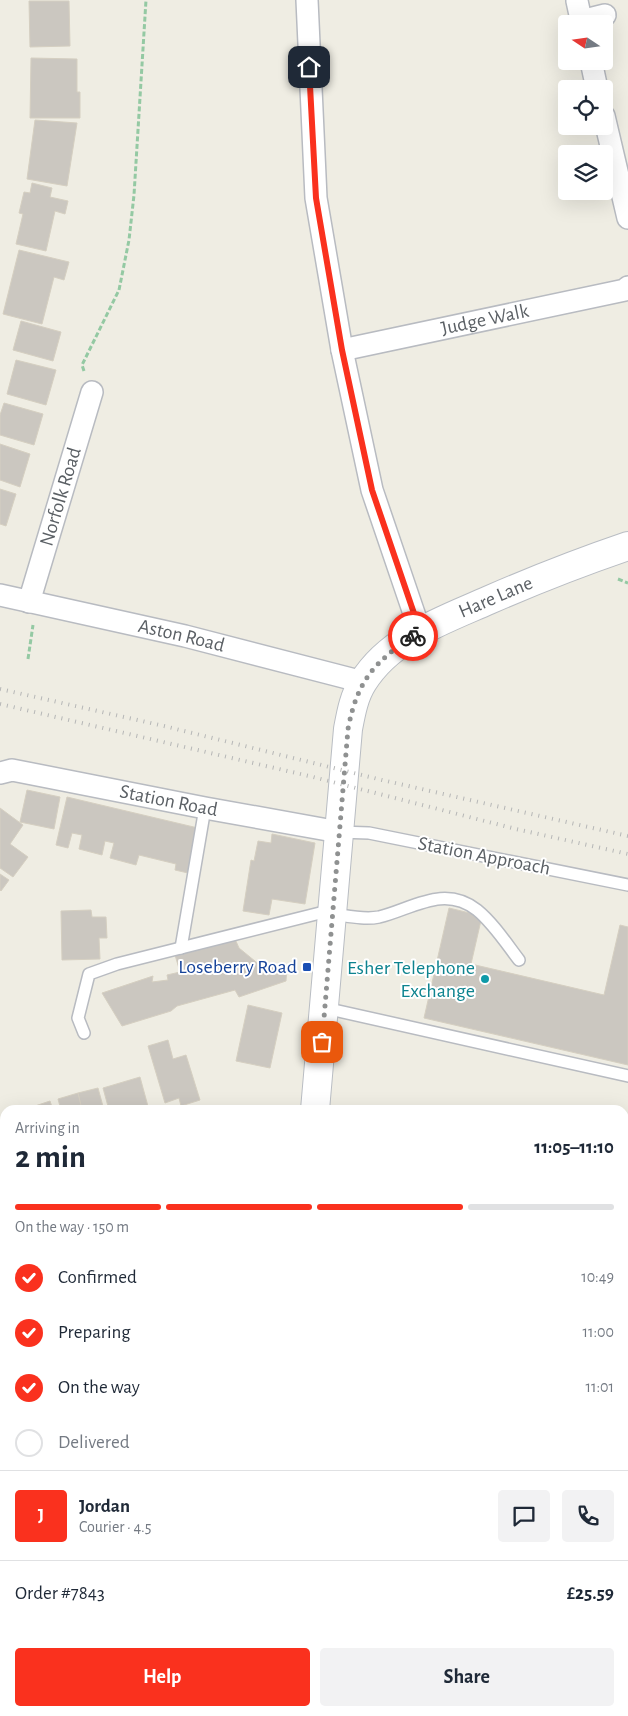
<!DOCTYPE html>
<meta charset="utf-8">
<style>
body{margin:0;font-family:"Alegreya Sans",sans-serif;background:#f2f2f3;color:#1f2937;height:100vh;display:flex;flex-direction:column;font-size:19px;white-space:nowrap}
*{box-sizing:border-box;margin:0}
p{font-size:16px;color:#747a83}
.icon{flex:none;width:28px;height:28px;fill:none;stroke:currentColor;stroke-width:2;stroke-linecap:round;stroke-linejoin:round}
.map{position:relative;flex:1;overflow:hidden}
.drawer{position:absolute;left:0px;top:1105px;width:629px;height:611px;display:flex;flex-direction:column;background:#fff;border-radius:15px 15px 0 0;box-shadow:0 5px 20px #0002}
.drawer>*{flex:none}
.needle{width:32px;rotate:283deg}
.tools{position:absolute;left:558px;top:15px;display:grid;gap:10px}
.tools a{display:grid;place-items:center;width:55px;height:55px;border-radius:5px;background:#fff;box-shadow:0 5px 20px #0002;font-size:25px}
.pin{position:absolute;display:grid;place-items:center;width:42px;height:42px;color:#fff;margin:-21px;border-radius:10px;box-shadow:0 2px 8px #0006}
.courier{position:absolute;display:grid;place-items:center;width:50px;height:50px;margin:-25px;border:4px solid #fa311e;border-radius:50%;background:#fff;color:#222;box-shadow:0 1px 6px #0007}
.headline em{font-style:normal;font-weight:600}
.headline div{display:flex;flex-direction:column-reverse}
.headline{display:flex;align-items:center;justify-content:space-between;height:85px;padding:0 15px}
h1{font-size:32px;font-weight:600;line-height:38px}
.bar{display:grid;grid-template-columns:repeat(4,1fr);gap:8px 5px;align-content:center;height:60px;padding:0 15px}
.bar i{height:6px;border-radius:4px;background:#e0e1e3}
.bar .on{background:#fa311e}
.bar p{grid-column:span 4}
.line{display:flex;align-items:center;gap:12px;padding:0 15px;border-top:1px solid #e0e1e3}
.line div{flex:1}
.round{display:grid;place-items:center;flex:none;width:52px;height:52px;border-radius:5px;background:#f2f2f3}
ol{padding:0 15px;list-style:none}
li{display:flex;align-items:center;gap:15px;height:55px}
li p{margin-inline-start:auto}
li .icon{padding:5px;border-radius:50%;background:#fa311e;color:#fff;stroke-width:4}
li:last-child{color:#747a83}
li i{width:28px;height:28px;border:2px solid #e0e1e3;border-radius:50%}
.cta{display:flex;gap:10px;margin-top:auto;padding:10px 15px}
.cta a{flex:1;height:58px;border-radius:5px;background:#fa311e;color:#fff;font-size:20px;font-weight:600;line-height:58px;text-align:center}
.cta a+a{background:#f2f2f3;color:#1f2937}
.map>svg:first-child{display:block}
.forest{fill:url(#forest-firs)}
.building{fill:#cbc7c0;stroke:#d5cfc1}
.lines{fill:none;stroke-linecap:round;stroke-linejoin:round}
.lane-casing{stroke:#b8bbc1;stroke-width:14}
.street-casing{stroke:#b8bbc1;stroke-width:24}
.secondary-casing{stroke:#b9bdc3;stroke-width:30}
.path{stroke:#94c9a3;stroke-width:3;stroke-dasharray:5 2.5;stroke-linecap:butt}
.lane{stroke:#fff;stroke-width:11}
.street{stroke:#fff;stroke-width:21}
.secondary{stroke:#fff;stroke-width:28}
.rail{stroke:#b5b6b6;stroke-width:4;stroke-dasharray:1 6;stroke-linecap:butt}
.done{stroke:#8f9191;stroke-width:5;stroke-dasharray:0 9}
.route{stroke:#fa311e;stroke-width:6}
.transit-dot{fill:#1a4fb4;stroke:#fff;stroke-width:2}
.culture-dot{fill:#0f9aa8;stroke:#fff;stroke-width:2}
.labels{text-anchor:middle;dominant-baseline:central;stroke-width:4;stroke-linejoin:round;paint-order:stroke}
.street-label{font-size:20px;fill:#5b6065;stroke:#fff}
.transit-label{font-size:20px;fill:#164399;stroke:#fff;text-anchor:end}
.culture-label{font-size:20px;fill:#0d838f;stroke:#fff;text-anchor:end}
</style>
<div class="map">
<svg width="628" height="1716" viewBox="0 0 628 1716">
<defs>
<pattern id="forest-firs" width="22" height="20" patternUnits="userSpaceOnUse" patternTransform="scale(1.25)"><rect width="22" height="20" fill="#bdeabd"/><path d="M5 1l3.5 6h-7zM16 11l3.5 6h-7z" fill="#9dc19d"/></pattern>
</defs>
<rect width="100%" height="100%" fill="#efede3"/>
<g class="forest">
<polygon points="624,1317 628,1318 628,1404 624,1402"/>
<polygon points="628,1690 628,1716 148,1716 149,1711 624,1711 624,1691"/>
</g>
<g class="building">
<polygon points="29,1 69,1 70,46 30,47"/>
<polygon points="31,58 77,59 77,92 80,92 80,118 30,118"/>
<polygon points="35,120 77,123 67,186 27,179"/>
<polygon points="32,183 52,188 50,197 68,201 65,214 55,211 46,251 16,244 23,214 19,213 24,192 30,193"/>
<polygon points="19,250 69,262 64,280 54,277 42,324 3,314"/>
<polygon points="21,321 61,332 53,361 13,350"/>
<polygon points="16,360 56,370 46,405 7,394"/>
<polygon points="4,403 43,414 34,445 0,435 0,415"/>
<polygon points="0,444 30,454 20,487 0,480"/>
<polygon points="0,489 16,494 6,526 0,524"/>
<polygon points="27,790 60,797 54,829 20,822"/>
<polygon points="67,797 198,828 188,873 175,870 176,864 139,855 136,865 110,858 114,843 105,841 102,855 79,849 82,835 72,833 68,848 56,845"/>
<polygon points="0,808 23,825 10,844 28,857 13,877 0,868"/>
<polygon points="272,834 315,843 305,904 272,899 269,915 243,911 251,860 254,861 258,841 271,843"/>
<polygon points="0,874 9,880 1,891 0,890"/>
<polygon points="449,908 482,916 471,964 604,995 620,925 628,927 628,1065 424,1018"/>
<polygon points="91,910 92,917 106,917 107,938 99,938 100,959 62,960 61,911"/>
<polygon points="235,939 239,948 261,966 287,967 286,981 239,997 235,990 177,1006 171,1011 122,1026 102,993 153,976 152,982 168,980 167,975 180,972 175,955 196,948 203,949"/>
<polygon points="248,1005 282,1013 270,1068 236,1061"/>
<polygon points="168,1040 173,1059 186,1055 200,1100 181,1106 179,1098 165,1103 148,1046"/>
<polygon points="140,1077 149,1110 109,1110 103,1088"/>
<polygon points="98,1088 104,1110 82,1110 78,1093"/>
<polygon points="78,1093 82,1110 61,1110 58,1099"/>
<polygon points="50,1101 53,1110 30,1110 29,1108"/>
<polygon points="0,1250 5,1272 5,1281 0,1282"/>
<polygon points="5,1698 5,1711 57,1711 55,1716 0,1716"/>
</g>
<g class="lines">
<g class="lane-casing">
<g id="lane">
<polyline points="339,832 369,833 628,885"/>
<path d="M333,914C348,916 364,920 379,917C412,909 444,884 477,910C493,923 506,943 519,960"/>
<polyline points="181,948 205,808"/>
<polyline points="325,1008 628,1076"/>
<polyline points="84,1033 78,1018 89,974 117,964 332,910"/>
<polyline points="624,1686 628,1685"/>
</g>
</g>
<g class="street-casing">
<g id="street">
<polyline points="307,0 316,198 342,350 372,490 420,631"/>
<polyline points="577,1 582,24"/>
<polyline points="581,21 605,15"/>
<polyline points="591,61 597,89"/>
<polyline points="604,116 628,218"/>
<path id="s1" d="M342,350L625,290L628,287"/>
<path id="s2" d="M0,595L185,636L363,682"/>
<path id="s3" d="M29,602L92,392"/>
<path id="s4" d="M0,773L12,770L205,808L339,832"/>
<polyline points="0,1195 5,1194"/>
</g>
</g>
<g class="secondary-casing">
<g id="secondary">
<path id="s5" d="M315,1110L348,729C351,713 354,696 363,682C390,638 444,620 489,600C535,580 581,562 628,546"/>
<polyline points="140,1716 141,1711"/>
</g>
</g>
<g class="path">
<polyline points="84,371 82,365 119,290 129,240 134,195 146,0"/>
<polyline points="618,579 628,583"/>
<polyline points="28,659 33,625"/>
<polyline points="624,1344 628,1346"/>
</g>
<use href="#lane" class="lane"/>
<use href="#street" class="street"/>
<use href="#secondary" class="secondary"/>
<g class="rail">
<polyline points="0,689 164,726 382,780 628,836"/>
<polyline points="0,704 309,776 516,829 628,854"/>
</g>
</g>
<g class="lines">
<path class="done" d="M322,1042L348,729C357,682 373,663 413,636"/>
<polyline class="route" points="309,67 316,198 342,350 372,490 420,631 413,636"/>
</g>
<rect class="transit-dot" x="302" y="962" width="10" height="10" rx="2.5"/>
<circle class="culture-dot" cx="485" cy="979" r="5"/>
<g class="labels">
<g class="street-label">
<text stroke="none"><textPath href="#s1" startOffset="146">Judge Walk</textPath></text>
<text stroke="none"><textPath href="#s3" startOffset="110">Norfolk Road</textPath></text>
<text stroke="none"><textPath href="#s5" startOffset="592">Hare Lane</textPath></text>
<text stroke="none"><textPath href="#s2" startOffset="186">Aston Road</textPath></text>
<text stroke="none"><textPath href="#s4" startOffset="172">Station Road</textPath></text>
<text transform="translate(484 856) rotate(11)">Station Approach</text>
</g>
<g class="transit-label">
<text x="297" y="967">Loseberry Road</text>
</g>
<g class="culture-label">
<text x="475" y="968">Esher Telephone<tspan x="475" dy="23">Exchange</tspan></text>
</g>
</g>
</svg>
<div class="tools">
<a><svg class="needle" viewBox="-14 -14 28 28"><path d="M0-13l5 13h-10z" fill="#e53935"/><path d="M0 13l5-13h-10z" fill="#747a83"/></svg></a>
<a><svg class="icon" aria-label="locate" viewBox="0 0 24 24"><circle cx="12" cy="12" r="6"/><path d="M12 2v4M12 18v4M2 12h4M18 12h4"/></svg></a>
<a><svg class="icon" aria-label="layers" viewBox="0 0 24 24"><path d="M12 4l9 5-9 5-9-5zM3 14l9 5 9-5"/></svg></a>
</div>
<div class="pin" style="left:322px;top:1042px;background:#ea580c"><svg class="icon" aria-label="bag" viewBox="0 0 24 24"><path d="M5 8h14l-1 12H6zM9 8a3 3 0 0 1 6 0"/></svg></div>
<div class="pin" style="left:309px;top:67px;background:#1f2937"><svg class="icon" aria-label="home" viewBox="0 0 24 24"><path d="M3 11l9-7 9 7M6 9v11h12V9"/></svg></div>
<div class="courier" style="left:413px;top:636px"><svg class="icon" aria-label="bike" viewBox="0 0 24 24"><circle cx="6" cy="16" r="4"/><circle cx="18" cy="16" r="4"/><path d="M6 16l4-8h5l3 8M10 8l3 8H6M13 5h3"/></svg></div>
<section class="drawer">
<div class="headline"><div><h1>2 min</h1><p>Arriving in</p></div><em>11:05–11:10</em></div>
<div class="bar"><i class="on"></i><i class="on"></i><i class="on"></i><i></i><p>On the way · 150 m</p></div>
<ol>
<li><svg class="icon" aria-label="check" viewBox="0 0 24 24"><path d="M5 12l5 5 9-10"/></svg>Confirmed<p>10:49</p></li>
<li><svg class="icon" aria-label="check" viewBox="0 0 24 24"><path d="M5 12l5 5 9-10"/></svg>Preparing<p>11:00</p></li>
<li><svg class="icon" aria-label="check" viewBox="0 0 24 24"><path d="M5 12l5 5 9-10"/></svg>On the way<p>11:01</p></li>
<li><i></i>Delivered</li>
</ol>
<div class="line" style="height:90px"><b class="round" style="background:#fa311e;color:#fff">J</b><div><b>Jordan</b><p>Courier · 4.5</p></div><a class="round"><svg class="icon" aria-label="chat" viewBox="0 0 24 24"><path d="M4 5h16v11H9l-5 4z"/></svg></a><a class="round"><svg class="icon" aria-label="phone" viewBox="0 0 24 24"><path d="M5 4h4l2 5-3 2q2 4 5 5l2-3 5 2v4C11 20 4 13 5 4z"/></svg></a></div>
<div class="line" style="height:65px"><div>Order #7843</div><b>£25.59</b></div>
<div class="cta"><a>Help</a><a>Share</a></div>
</section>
</div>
